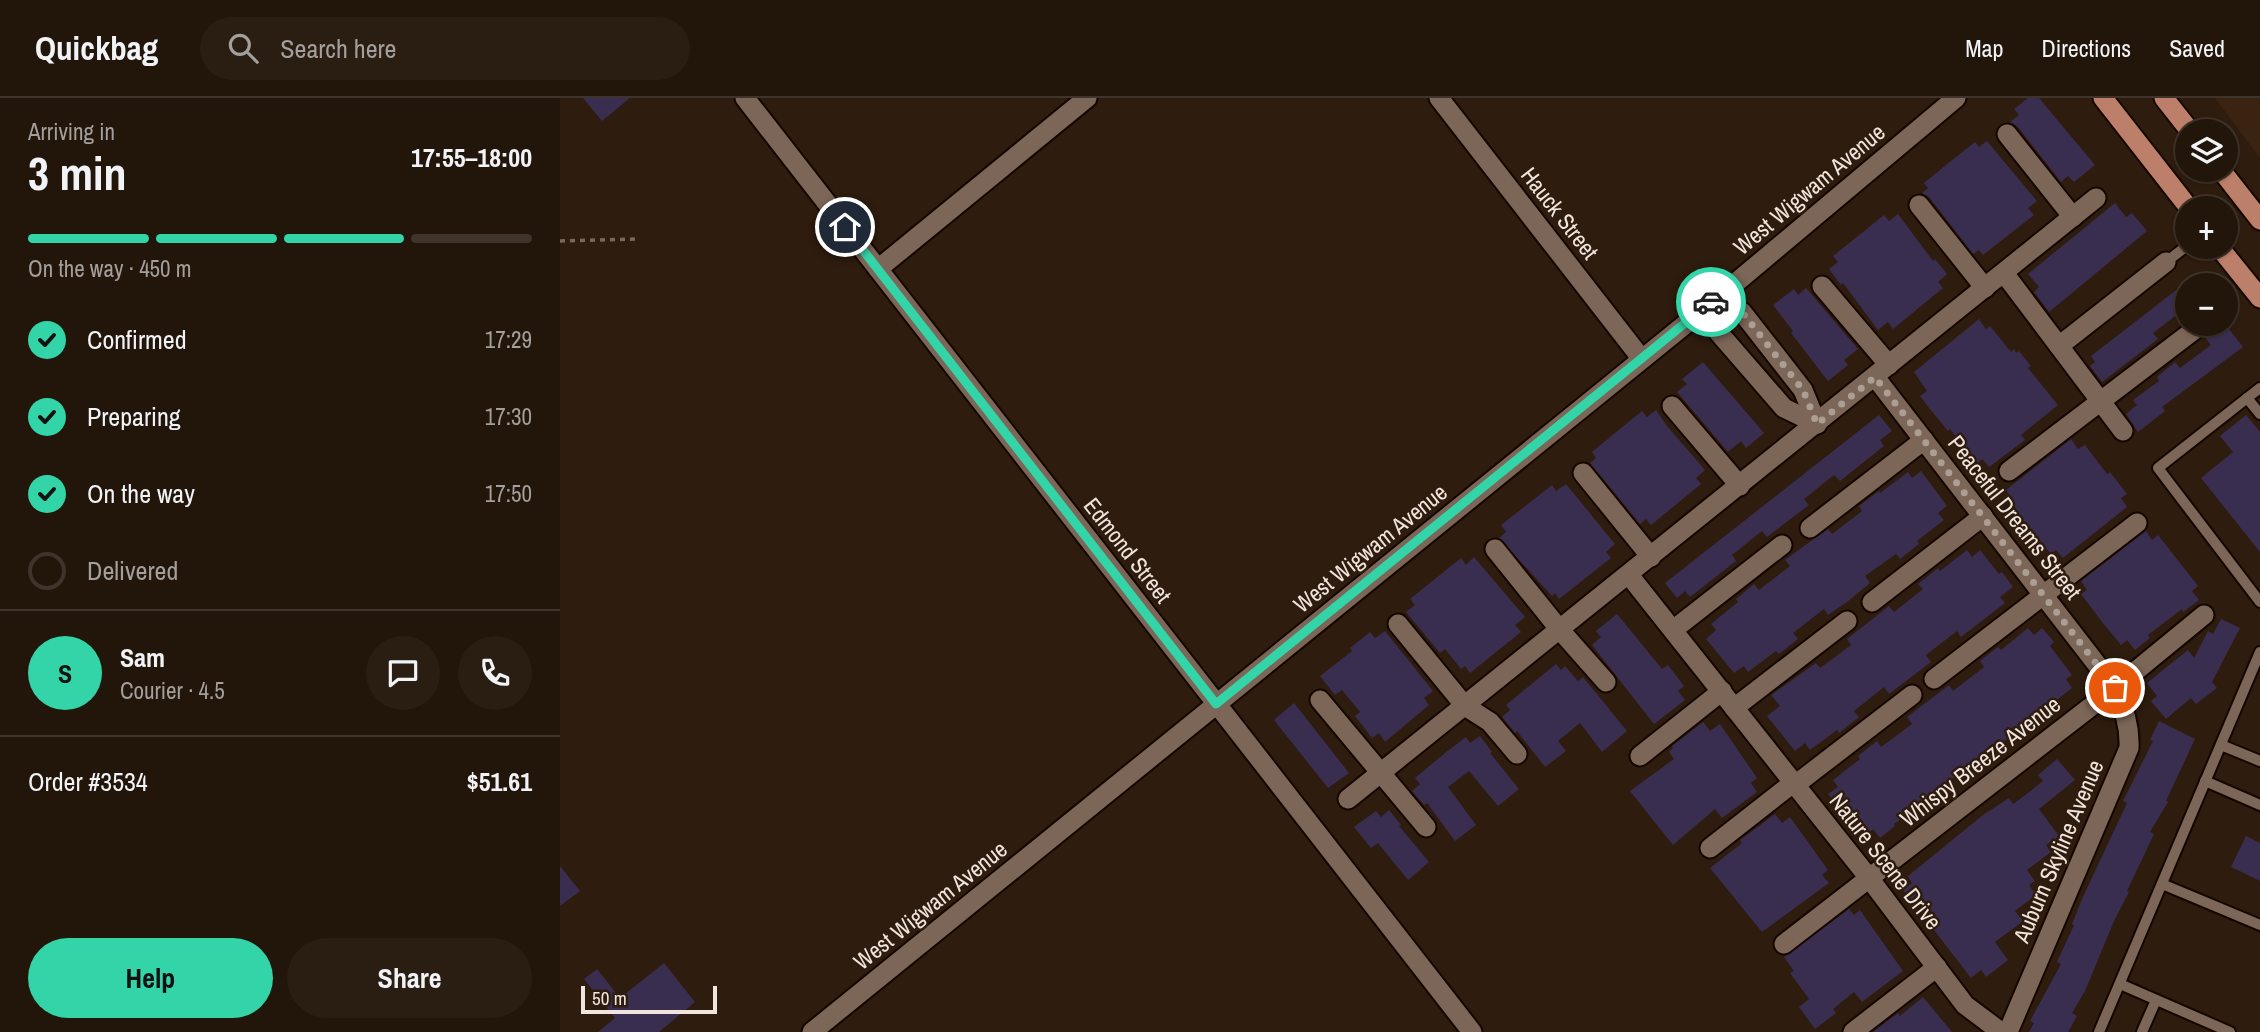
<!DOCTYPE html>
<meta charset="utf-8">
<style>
body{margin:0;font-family:"Archivo Narrow",sans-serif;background:#2a1e13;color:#f1f3f6;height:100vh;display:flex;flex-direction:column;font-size:26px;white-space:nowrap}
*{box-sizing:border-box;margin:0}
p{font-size:23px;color:#a29f9c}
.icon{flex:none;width:38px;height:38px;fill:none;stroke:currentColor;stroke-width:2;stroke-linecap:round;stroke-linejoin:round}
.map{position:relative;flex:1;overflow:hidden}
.side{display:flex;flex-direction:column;background:#22150a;width:560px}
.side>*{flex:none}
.tools{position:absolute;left:1615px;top:21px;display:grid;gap:14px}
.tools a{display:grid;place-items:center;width:63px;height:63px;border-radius:50%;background:#22150a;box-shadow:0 2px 5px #0004,0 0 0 2px #3f342b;font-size:35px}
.scale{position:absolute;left:21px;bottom:18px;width:136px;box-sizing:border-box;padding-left:7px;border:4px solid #f1e4dc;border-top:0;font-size:19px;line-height:24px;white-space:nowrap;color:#f1e4dc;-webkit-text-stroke:5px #2e1c0e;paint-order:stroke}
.pin{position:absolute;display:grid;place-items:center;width:60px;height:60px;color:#fff;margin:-30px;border:4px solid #fff;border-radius:50%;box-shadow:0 2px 7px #0007}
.courier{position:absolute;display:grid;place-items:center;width:70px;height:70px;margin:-35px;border:5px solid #33d4a8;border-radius:50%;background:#fff;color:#222;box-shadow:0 2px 9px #0007}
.overview em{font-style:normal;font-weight:800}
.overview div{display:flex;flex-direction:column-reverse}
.overview{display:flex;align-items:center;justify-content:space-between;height:119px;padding:0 28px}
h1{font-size:46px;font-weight:800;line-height:52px}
.bar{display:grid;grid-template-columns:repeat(4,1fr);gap:10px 7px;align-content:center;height:84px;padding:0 28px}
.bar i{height:9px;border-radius:5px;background:#3f342b}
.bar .active{background:#33d4a8}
.bar p{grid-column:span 4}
.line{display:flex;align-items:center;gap:18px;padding:0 28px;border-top:2px solid #3f342b}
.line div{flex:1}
.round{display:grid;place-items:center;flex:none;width:74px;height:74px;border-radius:37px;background:#2a1e13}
ol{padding:0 28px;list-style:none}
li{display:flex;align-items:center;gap:21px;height:77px}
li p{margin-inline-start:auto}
li .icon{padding:7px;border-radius:50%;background:#33d4a8;color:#111;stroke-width:4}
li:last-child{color:#a29f9c}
li i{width:38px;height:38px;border:4px solid #3f342b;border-radius:50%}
.action{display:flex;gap:14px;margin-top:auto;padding:14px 28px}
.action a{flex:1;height:80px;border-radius:42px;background:#33d4a8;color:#111;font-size:28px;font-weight:800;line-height:80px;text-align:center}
.action a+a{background:#2a1e13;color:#f1f3f6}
header{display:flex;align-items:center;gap:42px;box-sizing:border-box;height:98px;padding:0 35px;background:#22150a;border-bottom:2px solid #3f342b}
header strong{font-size:33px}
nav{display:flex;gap:38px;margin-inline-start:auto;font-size:24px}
.search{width:490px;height:63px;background:#2a1e13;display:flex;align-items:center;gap:18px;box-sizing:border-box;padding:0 24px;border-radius:38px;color:#a29f9c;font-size:26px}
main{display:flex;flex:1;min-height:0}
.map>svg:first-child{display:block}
.built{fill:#3a2311}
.building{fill:#392e50}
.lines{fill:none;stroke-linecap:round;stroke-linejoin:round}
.service-casing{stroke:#150600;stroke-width:14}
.minor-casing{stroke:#150600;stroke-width:23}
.tertiary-casing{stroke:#150600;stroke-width:23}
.primary-casing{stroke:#150600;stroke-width:23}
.path{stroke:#79695d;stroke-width:3.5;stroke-dasharray:5 5;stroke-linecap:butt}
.service{stroke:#7c6657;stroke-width:10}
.minor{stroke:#7c6657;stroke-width:19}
.tertiary{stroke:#7c6657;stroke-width:19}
.primary{stroke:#bc7f6a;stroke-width:19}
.done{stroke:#ad9e94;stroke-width:7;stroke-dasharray:0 12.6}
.route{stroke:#33d4a8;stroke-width:9}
.labels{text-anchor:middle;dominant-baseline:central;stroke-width:5;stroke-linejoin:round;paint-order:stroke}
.street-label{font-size:23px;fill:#f1e4dc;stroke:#2e1c0e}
</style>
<header>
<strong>Quickbag</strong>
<div class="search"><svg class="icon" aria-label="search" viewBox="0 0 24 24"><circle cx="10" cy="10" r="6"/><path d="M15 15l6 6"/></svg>Search here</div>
<nav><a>Map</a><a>Directions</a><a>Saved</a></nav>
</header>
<main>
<section class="side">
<div class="overview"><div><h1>3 min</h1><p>Arriving in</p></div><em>17:55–18:00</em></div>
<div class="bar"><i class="active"></i><i class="active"></i><i class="active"></i><i></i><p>On the way · 450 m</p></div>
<ol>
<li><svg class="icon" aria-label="check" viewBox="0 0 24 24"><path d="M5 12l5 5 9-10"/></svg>Confirmed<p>17:29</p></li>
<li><svg class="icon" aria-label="check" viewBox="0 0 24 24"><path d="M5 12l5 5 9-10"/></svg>Preparing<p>17:30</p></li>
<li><svg class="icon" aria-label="check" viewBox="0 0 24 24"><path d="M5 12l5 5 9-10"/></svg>On the way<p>17:50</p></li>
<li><i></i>Delivered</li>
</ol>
<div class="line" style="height:126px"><b class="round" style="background:#33d4a8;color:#111">S</b><div><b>Sam</b><p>Courier · 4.5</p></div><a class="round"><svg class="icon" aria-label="chat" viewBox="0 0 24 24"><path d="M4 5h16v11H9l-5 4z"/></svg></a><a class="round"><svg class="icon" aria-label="phone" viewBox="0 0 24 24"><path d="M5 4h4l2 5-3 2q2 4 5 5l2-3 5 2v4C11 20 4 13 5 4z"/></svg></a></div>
<div class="line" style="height:91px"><div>Order #3534</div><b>$51.61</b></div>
<div class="action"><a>Help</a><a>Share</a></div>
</section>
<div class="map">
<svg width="1700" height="934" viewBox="0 0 1700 934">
<rect width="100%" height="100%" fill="#2e1c0e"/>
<polygon class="built" points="1655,0 1700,0 1700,60"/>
<g class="building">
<polygon points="23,0 70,0 42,23"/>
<polygon points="1468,0 1479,0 1535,67 1514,84 1508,78 1501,84 1457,28 1450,24 1459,17 1454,11"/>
<polygon points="1427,43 1477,103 1468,110 1474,117 1423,157 1419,152 1413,156 1369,99 1362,95 1368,90 1364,85 1386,67 1415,44 1419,49"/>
<polygon points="1555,105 1566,119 1572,115 1587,133 1489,214 1474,194 1479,189 1468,176"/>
<polygon points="1338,116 1373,163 1375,161 1387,176 1378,184 1383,190 1333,231 1328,224 1318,232 1283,185 1281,187 1269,171 1278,164 1273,158 1303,134 1324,117 1329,123"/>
<polygon points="1628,183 1628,208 1593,235 1598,241 1542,284 1530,268 1535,264 1531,258"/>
<polygon points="1246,190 1298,251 1284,262 1288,267 1268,283 1231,235 1233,233 1213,207 1234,191 1238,197"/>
<polygon points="1419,221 1426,231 1430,228 1451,254 1454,251 1456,255 1459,253 1471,268 1468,270 1498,307 1461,337 1465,342 1429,369 1422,361 1417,366 1390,331 1388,333 1369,310 1360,298 1367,293 1354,274"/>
<polygon points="1665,226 1683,249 1602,309 1605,313 1578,334 1566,316 1577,307 1573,302 1599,283 1597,279 1615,264 1620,270 1651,247 1646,241"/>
<polygon points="1143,264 1204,335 1186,350 1181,343 1168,354 1117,294 1127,286 1122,281"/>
<polygon points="1096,312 1107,328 1145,372 1136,380 1141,386 1091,427 1086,421 1080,426 1030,365 1036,360 1032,354 1066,326 1082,313 1087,319"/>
<polygon points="1319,317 1332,333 1320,342 1324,348 1280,383 1274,377 1244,401 1249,407 1207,439 1202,433 1172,457 1176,463 1130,499 1125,493 1117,500 1105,485"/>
<polygon points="1686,317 1700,334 1700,454 1641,380 1673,354 1660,338"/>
<polygon points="1511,341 1518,351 1525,347 1547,376 1550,374 1567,396 1561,400 1567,409 1503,460 1496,452 1491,456 1466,426 1463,427 1447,405 1453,401 1446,392"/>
<polygon points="1361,373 1387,408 1378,415 1384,422 1357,443 1359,446 1340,461 1336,456 1305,478 1310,485 1287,504 1268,517 1264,511 1233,535 1238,541 1219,556 1216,553 1188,574 1184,568 1174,575 1146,541 1156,532 1151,526 1178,504 1176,501 1194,486 1199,492 1230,468 1225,462 1248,445 1268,431 1272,436 1302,413 1299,408 1319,393 1320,395 1348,374 1352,380"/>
<polygon points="1006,386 1055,446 1046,454 1051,460 999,501 995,495 992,498 939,440 946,434 941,427 992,387 996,393"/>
<polygon points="1586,433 1592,442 1598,437 1638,488 1632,493 1639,502 1623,514 1622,511 1588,537 1590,540 1575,552 1567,542 1561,547 1542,524 1521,496 1527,492 1521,483"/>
<polygon points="1407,452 1412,459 1420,452 1439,476 1442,474 1453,489 1440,499 1445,505 1401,539 1397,533 1366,557 1371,564 1329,596 1324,589 1294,613 1299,619 1279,635 1277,632 1250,652 1245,645 1235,653 1207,618 1220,608 1211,597 1256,565 1260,570 1291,547 1287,541 1329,508 1334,514 1363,491 1358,486 1378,470 1380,473"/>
<polygon points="914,459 965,519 955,527 961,534 910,575 905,568 901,571 885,551 880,555 846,514 855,507 850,501 901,460 906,467"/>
<polygon points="1057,516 1102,571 1108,567 1124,588 1118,593 1125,602 1094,626 1032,547 1041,539 1036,533"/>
<polygon points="1661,521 1680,530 1652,584 1657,590 1636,606 1631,600 1606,621 1591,603 1597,598 1587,585 1628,552 1634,560 1648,533 1653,536"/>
<polygon points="1468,530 1474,537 1482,530 1494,544 1490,548 1512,577 1506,581 1512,590 1425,658 1423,656 1387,685 1388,687 1334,726 1335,728 1320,740 1313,731 1307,736 1285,707 1280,711 1268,696 1278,689 1273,682 1300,661 1298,658 1317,643 1321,649 1352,626 1347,619 1389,587 1393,593 1424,569 1420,563 1438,549 1441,552"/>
<polygon points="825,533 873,593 864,600 869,607 825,644 819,635 812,640 795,618 800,614 782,592 775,597 760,578 792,553 790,550 810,534 815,540"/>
<polygon points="996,566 1001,572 1005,568 1018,583 1023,579 1067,633 1042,654 1020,625 998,643 1006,653 985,669 957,633 955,635 942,619 950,612 946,607"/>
<polygon points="734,605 789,675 768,690 714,622"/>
<polygon points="1599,623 1635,641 1606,703 1608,704 1590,734 1594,736 1567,793 1569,794 1554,823 1525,893 1512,915 1517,918 1508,934 1469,934 1474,925 1470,923 1501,866 1497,864 1514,827 1512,826 1522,801 1567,705 1563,703 1593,643 1590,642"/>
<polygon points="1143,624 1150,633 1160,626 1197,680 1191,685 1197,694 1162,720 1155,711 1113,747 1070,693 1114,661 1109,654 1113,650 1112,648"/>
<polygon points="920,638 932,654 930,655 959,691 938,708 909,673 888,689 916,727 895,743 867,705 864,707 852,693 860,686 855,680 885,655 906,639 910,645"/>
<polygon points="1497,661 1515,682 1479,711 1499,738 1486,747 1491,754 1467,772 1475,783 1469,787 1476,797 1455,813 1463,823 1435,844 1448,862 1426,879 1421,872 1411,880 1343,792 1352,785 1348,778 1423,717 1449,700 1453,706 1468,695 1483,683 1478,677"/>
<polygon points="829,712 841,727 839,728 869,764 848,782 818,745 811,750 794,729 816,713 821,719"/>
<polygon points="1215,716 1222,725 1230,719 1268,772 1262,777 1269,785 1202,834 1150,770 1182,745 1180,742"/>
<polygon points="1686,738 1700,745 1700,783 1671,769"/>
<polygon points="0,768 20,793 0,808"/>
<polygon points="1289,811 1294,817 1300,812 1343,873 1302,904 1294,894 1273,911 1276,915 1255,931 1239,909 1249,901 1230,875 1234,873 1224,859"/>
<polygon points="104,865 135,904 99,934 38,934 55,920 24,881 37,871 60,900"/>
<polygon points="1363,899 1392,934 1313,934 1338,915 1340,918"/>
</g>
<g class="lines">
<g class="service-casing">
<g id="service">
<polyline points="1606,164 1628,147"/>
<polyline points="1700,290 1598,370 1700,504"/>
<polyline points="1687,300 1700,316"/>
<polyline points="1661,647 1700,663"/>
<polyline points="1645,683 1700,707"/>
<polyline points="1602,786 1700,827"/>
<polyline points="1560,886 1670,934"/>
<polyline points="1539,934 1700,554"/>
<polyline points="1582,934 1596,902"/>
</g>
</g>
<g class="minor-casing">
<g id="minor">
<polyline points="185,0 912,934"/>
<polyline points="879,0 1081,260"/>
<polyline points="1447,36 1513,119"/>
<polyline points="1359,107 1425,190"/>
<polyline points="318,171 527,0"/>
<polyline points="1444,175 1563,333"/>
<polyline points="1262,188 1329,267"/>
<polyline points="1154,203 1159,235 1224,310 1257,326"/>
<polyline points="1154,203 1182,214 1243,292 1257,326"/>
<polyline points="1499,248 1606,164"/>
<path d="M1315,279L1555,590C1564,611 1570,628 1569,650L1448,934"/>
<polyline points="1112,308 1180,388"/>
<polyline points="1449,373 1642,226"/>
<polyline points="1023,375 1091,459"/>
<polyline points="1250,430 1364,342"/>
<polyline points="935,451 1000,532 1046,584"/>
<polyline points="1069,477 1309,780 1405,907 1441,934"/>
<polyline points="1312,504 1423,418"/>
<polyline points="838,526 905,608 930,624 957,656"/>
<polyline points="1113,532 1222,447"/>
<polyline points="1374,581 1577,425"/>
<polyline points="760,602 866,729"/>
<polyline points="1174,610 1287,523"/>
<polyline points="1080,658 1162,593"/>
<polyline points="1235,687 1352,597"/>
<polyline points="788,701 1536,100"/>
<polyline points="1150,750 1233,685"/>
<polyline points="1224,846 1555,590 1644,517"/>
<polyline points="1293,934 1377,869"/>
</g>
</g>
<g class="tertiary-casing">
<polyline id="tertiary" points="252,934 1154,203 1396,0"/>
</g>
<g class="primary-casing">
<g id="primary">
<polyline points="1543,0 1629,110"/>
<polyline points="1604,0 1630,33"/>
<polyline points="1661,72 1700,122"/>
<polyline points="1659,149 1700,200"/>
</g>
</g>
<polyline class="path" points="0,143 75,141"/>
<use href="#service" class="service"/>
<use href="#minor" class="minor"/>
<use href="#tertiary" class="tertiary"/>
<use href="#primary" class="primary"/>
</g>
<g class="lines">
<polyline class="done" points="1151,204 1154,202 1182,214 1243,292 1257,326 1315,279 1555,590"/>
<polyline class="route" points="285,129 656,606 1151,204"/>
</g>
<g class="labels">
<g class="street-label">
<text transform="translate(1249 91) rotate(-40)">West Wigwam Avenue</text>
<text transform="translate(1000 115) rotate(52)">Hauck Street</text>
<text transform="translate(1455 419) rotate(52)">Peaceful Dreams Street</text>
<text transform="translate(810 450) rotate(-39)">West Wigwam Avenue</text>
<text transform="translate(568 452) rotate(52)">Edmond Street</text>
<text transform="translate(1420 663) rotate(-38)">Whispy Breeze Avenue</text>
<text transform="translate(1498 753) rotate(-67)">Auburn Skyline Avenue</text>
<text transform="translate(1326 763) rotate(52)">Nature Scene Drive</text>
<text transform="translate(370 807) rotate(-39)">West Wigwam Avenue</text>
</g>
</g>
</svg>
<div class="tools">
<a><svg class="icon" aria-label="layers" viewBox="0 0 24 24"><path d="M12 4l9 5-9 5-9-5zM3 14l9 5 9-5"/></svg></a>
<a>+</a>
<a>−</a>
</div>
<div class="scale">50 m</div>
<div class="pin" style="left:1555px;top:590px;background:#ea580c"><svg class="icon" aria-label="bag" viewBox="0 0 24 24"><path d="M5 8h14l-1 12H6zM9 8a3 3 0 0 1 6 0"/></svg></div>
<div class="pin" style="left:285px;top:129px;background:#1f2937"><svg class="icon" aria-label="home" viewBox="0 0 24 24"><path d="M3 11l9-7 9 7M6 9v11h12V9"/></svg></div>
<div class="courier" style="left:1151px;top:204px"><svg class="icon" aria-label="car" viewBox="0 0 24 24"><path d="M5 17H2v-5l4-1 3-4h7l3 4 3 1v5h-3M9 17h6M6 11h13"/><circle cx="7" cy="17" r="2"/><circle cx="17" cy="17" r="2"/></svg></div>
</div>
</main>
